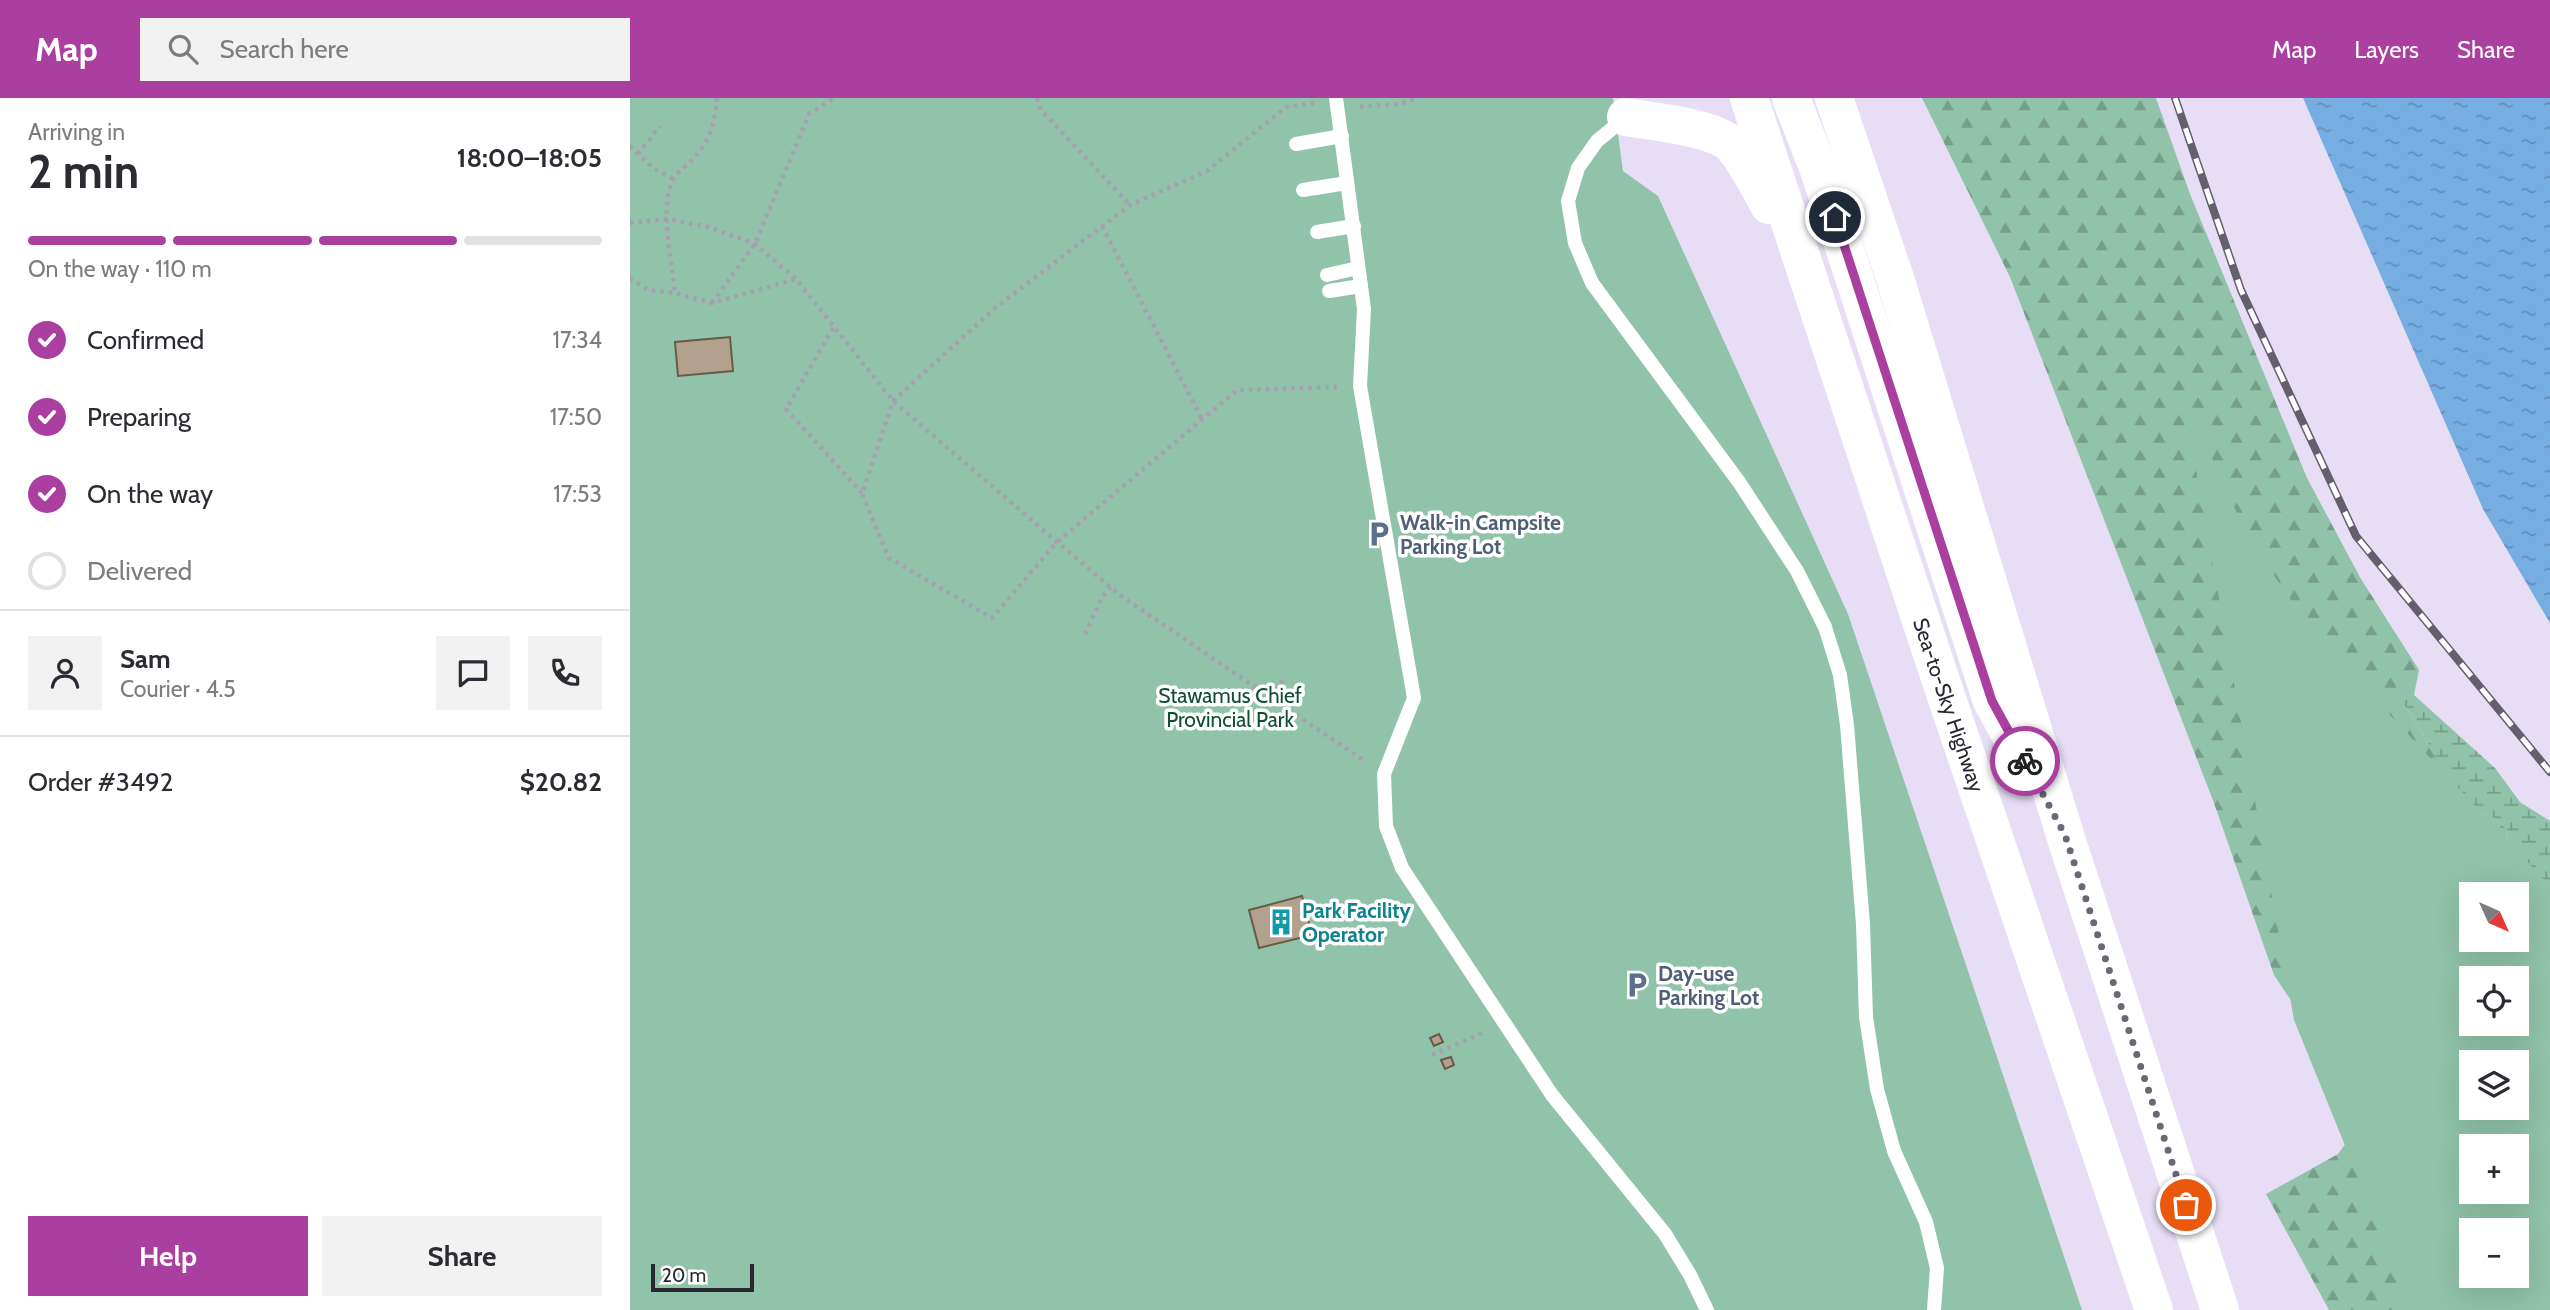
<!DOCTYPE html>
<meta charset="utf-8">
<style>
body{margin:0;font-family:Cabin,sans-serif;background:#f2f2f3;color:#2b2b33;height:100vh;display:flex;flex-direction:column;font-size:26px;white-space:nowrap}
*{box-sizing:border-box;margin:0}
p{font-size:23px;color:#7c7c81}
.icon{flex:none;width:38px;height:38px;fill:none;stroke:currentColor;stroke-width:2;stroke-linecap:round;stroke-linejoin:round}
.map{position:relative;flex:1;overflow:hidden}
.panel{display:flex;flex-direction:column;background:#fff;width:630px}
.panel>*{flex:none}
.needle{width:46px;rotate:135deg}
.controls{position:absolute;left:1829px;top:784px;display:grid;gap:14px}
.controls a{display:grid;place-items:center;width:70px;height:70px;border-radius:0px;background:#fff;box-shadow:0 7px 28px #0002;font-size:35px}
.scale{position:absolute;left:21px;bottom:18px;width:103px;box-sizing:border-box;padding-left:7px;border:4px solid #2a2730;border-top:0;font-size:19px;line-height:24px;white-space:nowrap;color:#2a2730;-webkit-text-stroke:5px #fff;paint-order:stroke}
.pin{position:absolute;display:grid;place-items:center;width:60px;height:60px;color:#fff;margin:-30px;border:4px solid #fff;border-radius:50%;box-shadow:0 2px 7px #0007}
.courier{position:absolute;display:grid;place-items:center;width:70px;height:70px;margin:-35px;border:5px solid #aa3fa0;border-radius:50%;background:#fff;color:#222;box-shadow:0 2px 9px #0007}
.summary em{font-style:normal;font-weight:700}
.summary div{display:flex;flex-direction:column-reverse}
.summary{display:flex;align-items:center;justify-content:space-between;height:119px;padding:0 28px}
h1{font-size:46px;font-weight:700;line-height:52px}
.bar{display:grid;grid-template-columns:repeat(4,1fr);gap:10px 7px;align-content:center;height:84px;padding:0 28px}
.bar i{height:9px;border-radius:5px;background:#e1e1e2}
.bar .selected{background:#aa3fa0}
.bar p{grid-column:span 4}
.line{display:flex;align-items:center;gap:18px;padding:0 28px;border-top:2px solid #e1e1e2}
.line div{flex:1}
.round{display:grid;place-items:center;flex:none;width:74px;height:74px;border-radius:0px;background:#f2f2f3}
ol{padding:0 28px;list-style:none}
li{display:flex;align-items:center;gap:21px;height:77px}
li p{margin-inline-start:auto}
li .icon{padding:7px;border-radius:50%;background:#aa3fa0;color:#fff;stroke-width:4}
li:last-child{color:#7c7c81}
li i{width:38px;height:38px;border:4px solid #e1e1e2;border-radius:50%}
.cta{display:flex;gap:14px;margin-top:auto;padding:14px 28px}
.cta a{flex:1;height:80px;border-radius:0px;background:#aa3fa0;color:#fff;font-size:28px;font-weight:700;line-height:80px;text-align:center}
.cta a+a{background:#f2f2f3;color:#2b2b33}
header{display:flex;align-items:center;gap:42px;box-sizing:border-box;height:98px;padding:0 35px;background:#aa3fa0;color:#fff}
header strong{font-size:33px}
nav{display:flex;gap:38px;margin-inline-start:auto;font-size:24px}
.search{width:490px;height:63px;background:#f2f2f3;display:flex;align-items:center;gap:18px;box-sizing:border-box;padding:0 24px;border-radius:0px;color:#7c7c81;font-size:26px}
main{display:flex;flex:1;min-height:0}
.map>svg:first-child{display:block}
.forest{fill:url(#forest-firs);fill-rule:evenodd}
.wetland{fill:url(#wetland-marsh)}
.park{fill:#90c3a9;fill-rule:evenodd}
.water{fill:url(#water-ripples)}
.building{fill:#b2a28d;stroke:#685a47;stroke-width:2}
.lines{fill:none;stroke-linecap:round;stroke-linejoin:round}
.path{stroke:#a69fb2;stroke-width:4.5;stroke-dasharray:3.5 5;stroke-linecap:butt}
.service{stroke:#fff;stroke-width:14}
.trunk{stroke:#fff;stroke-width:38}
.rail-casing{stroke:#645f6c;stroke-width:8}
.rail{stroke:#fff;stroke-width:5;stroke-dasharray:16;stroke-linecap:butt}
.done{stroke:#6c6775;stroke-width:7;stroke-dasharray:0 12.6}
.route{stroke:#aa3fa0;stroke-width:9}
.labels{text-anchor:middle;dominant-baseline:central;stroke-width:7;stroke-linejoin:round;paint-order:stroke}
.service-label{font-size:21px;font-weight:bold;fill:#4e5e75;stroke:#fff;text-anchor:start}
.park-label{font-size:21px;fill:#0e4e36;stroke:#fff}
.street-label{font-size:21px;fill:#2a2730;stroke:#fff}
.culture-label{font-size:21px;font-weight:bold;fill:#0d838f;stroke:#fff;text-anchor:start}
</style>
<header>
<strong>Map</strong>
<div class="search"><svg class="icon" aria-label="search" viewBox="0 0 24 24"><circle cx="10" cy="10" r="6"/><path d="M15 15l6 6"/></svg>Search here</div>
<nav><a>Map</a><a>Layers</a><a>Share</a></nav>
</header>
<main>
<section class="panel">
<div class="summary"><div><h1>2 min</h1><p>Arriving in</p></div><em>18:00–18:05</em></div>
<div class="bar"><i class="selected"></i><i class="selected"></i><i class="selected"></i><i></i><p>On the way · 110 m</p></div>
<ol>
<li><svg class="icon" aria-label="check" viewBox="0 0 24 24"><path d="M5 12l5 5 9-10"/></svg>Confirmed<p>17:34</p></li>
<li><svg class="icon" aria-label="check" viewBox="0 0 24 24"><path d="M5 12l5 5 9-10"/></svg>Preparing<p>17:50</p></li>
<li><svg class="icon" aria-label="check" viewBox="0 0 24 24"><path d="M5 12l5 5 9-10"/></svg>On the way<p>17:53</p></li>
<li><i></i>Delivered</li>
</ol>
<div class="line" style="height:126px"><a class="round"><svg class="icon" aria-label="person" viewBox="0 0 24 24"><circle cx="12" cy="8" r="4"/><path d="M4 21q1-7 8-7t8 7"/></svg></a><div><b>Sam</b><p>Courier · 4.5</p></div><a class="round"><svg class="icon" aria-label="chat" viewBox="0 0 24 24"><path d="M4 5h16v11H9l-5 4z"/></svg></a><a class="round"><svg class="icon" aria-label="phone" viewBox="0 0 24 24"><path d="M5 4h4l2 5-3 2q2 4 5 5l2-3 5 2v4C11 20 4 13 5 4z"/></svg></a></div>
<div class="line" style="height:91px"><div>Order #3492</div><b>$20.82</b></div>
<div class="cta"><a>Help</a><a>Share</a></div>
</section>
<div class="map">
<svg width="1920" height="1212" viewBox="0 0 1920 1212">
<defs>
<pattern id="forest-firs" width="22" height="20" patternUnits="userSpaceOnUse" patternTransform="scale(1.75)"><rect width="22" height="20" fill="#90c3a9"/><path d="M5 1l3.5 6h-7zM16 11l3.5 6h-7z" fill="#769e8a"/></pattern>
<pattern id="wetland-marsh" width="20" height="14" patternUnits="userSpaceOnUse" patternTransform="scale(1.75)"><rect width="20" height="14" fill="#90c3a9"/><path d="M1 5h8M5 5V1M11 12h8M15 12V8" fill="none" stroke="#769e8a"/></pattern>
<pattern id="water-ripples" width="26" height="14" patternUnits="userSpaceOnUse" patternTransform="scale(1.75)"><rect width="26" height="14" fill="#76aee2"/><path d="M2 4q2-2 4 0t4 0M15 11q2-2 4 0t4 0" fill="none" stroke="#618eb8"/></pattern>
</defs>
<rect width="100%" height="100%" fill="#e7def6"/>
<path class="forest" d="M1292,0H1526L1560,96L1677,380L1731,481L1789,572L1784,597H1779L1775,608L1842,716L1860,717L1878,732L1871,775L1907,801L1920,840V1212H1699L1636,1096L1708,1056L1721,1038L1672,919L1644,877L1584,705L1380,179ZM1841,796H1886V842H1841ZM1841,880H1886V926H1841ZM1841,964H1886V1010H1841ZM1841,1048H1886V1094H1841ZM1841,1132H1886V1178H1841Z"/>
<polygon class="wetland" points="1779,597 1784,597 1865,670 1890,704 1920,723 1920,840 1871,775 1878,732 1860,717 1842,716 1826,701 1801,650 1775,608 1773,602"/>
<g class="park">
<polygon points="0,0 983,0 993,73 1028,98 1218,516 1452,1212 0,1212"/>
<path d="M1552,293L1610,422L1647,482L1688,540L1920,788V1212H1778L1725,1072L1664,922ZM1841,796H1886V842H1841ZM1841,880H1886V926H1841ZM1886,964V1010H1841V964ZM1841,1048H1886V1094H1841ZM1841,1132H1886V1178H1841Z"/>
</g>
<polygon class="water" points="1673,0 1920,0 1920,525 1853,411"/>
<g class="building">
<polygon points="100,239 103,273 48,278 45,244"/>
<polygon points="672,798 682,837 629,850 619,812"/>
<polygon points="809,936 813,944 804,948 800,940"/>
<polygon points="821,959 824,967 815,971 811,962"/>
</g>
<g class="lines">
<g class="path">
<path d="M87,0C84,28 81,42 61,63C55,69 46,75 43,82C29,109 42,165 45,195L82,205L166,181"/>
<polyline points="407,0 411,12 500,107"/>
<polyline points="684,5 656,9 577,73 500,107 365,210 263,303 232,396 259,460 362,520 427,444 607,292 707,289"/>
<path d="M730,9C749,5 768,10 785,0"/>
<polyline points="0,48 23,70 43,81"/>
<polyline points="8,56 30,28"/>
<polyline points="0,125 37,121 78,129 125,146 166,181 263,303 427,444 491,498 733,662"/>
<polyline points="472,128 572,321"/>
<polyline points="0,180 18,192 45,195"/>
<polyline points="82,205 125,146 179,16 204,0"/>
<polyline points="203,230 156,311 232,395"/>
<polyline points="455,536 472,499 481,489"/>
<polyline points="641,599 655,579"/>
<polyline points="802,957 852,935"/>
</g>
<g class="service">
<polyline points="706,0 734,211 730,288 784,600 754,676 756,728 772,770 922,997 1035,1136 1060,1177 1077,1212"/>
<polyline points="995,20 967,43 948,70 938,103 945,145 962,185 1109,384 1167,473 1195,529 1210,577 1217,627 1233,826 1236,919 1247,991 1264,1053 1296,1124 1307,1170 1304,1212"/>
<polyline points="666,46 712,38"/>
<polyline points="673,92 717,85"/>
<polyline points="687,134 724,128"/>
<polyline points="697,177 728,170"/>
<polyline points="699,193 731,188"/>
</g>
<g class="trunk">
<path id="s1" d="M1119,0L1308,574L1524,1212"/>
<polyline points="1161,0 1189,72 1362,603 1396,665"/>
<polyline points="1204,0 1265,180 1435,737 1590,1212"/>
<path d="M996,19C1025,24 1072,28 1097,43C1109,51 1131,92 1139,107"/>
</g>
<g class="rail-casing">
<polyline id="rail" points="1545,0 1611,192 1726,438 1920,674"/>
</g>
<use href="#rail" class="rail"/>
</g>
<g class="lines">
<polyline class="done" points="1395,663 1435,737 1556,1107"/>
<polyline class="route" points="1205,119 1362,603 1395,663"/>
</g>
<defs>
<g id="parking-bare" transform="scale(2.1)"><path d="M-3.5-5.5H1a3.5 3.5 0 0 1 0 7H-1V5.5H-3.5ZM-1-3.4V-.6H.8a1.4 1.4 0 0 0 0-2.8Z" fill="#5c6f8a" stroke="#fff" stroke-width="2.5" paint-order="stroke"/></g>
<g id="building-bare" transform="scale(2.1)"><path d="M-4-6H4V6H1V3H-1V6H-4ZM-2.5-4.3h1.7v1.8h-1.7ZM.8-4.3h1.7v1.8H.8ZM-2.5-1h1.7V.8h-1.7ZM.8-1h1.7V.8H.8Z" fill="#0f9aa8" stroke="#fff" stroke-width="2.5" paint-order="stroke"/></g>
</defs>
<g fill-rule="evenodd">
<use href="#parking-bare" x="749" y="436"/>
<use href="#building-bare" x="651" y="824"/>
<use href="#parking-bare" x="1007" y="887"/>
</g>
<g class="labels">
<g class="service-label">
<text x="770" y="424">Walk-in Campsite<tspan x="770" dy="24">Parking Lot</tspan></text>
<text x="1028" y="875">Day-use<tspan x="1028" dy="24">Parking Lot</tspan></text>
</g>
<g class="park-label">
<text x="600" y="597">Stawamus Chief<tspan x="600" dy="24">Provincial Park</tspan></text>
</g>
<g class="street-label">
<text stroke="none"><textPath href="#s1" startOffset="639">Sea-to-Sky Highway</textPath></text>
</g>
<g class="culture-label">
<text x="672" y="812">Park Facility<tspan x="672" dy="24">Operator</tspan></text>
</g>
</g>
</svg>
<div class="controls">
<a><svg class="needle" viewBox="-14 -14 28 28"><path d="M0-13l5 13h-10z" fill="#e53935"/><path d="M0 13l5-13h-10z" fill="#7c7c81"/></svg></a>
<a><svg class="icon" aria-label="locate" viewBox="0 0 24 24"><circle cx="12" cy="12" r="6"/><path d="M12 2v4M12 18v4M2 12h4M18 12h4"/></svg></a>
<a><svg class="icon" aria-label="layers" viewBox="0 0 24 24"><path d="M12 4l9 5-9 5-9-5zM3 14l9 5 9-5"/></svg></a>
<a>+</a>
<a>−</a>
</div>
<div class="scale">20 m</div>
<div class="pin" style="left:1556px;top:1107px;background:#ea580c"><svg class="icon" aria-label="bag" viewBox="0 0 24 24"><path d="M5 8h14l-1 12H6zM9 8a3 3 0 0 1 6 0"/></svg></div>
<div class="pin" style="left:1205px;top:119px;background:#1f2937"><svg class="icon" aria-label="home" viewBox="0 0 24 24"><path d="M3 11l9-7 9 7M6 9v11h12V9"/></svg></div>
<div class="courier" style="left:1395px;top:663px"><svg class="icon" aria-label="bike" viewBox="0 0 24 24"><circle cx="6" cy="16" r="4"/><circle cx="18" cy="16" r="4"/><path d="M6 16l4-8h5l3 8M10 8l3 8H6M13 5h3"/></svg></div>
</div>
</main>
